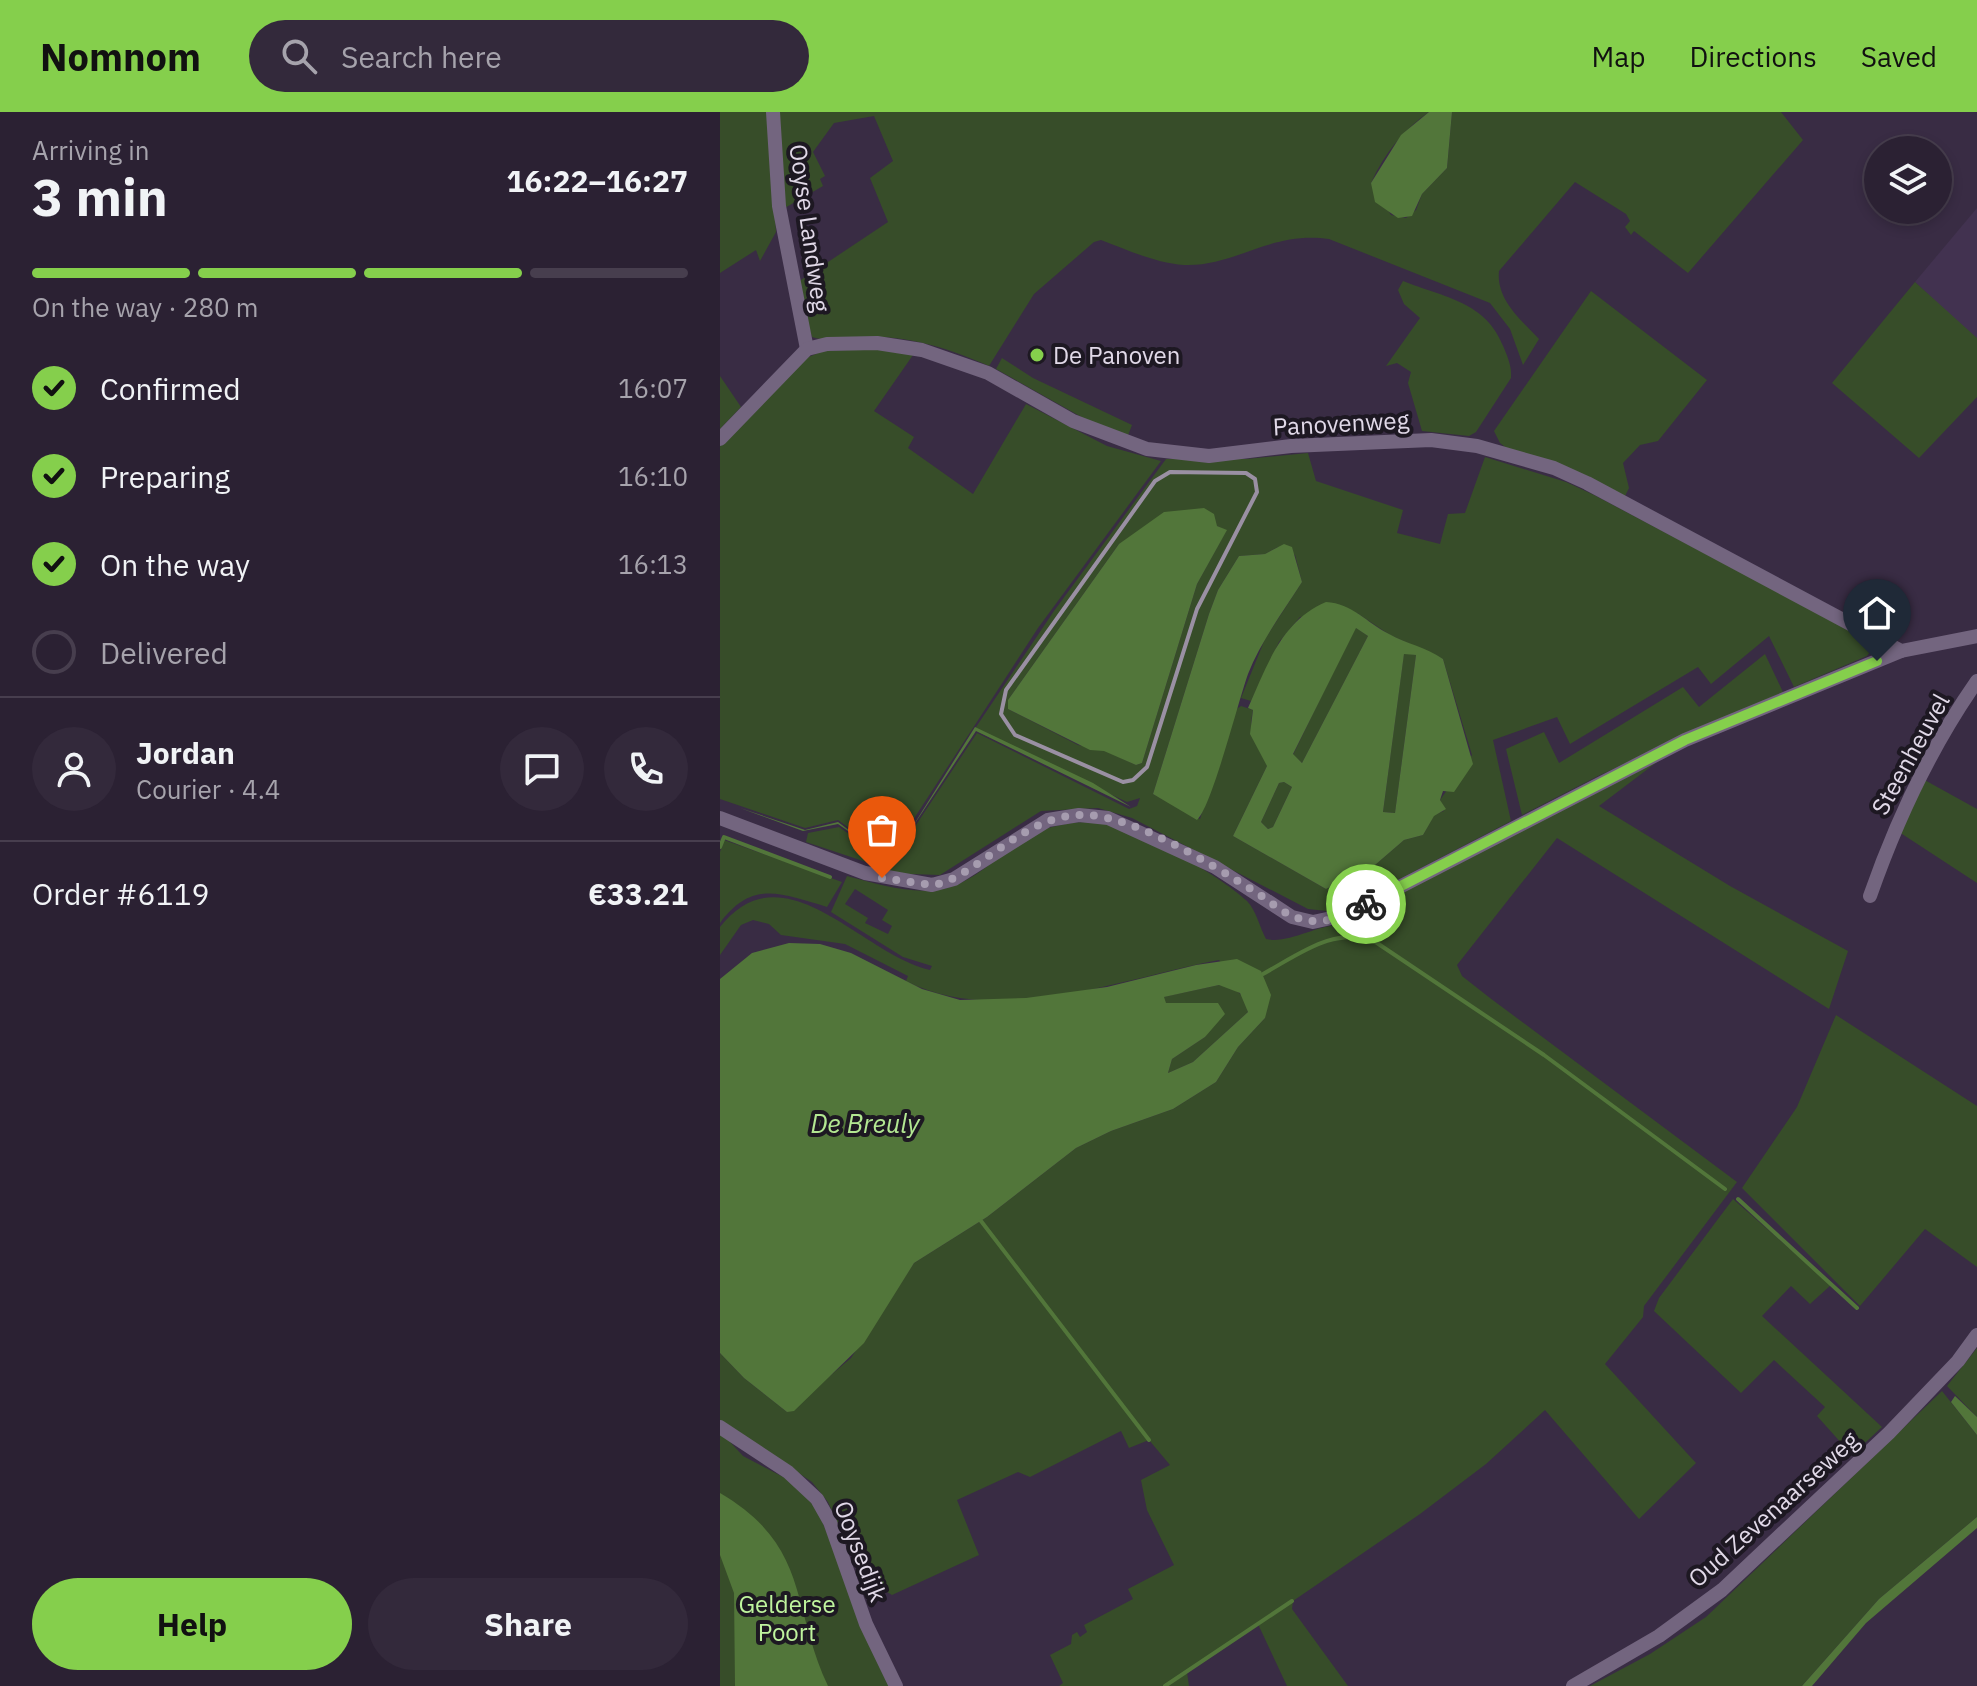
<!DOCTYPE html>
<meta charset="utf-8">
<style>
body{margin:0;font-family:"IBM Plex Sans",sans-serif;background:#33293b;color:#f1f3f6;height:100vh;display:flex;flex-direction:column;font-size:30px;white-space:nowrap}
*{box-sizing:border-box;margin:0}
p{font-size:26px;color:#a6a3ac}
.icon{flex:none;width:44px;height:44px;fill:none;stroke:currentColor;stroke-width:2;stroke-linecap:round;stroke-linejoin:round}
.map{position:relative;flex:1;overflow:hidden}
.sheet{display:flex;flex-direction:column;background:#2b2133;width:720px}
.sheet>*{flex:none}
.tools{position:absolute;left:1144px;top:24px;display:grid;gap:16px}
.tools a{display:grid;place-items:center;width:88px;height:88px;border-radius:50%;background:#2b2133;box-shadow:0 4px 12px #0003,0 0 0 2px #473e4e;font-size:40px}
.pin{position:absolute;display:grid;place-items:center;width:68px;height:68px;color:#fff;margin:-82px -34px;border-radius:50% 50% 50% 0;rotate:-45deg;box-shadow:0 0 8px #0007}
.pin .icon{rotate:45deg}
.courier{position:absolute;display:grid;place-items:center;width:80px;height:80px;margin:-40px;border:6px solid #85cf4c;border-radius:50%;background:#fff;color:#222;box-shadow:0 2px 10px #0007}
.summary em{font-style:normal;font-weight:700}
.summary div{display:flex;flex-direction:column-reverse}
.summary{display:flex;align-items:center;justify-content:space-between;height:136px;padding:0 32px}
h1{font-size:52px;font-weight:700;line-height:60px}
.bar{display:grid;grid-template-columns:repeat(4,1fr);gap:12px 8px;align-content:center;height:96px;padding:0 32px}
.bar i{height:10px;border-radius:6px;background:#473e4e}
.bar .on{background:#85cf4c}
.bar p{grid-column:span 4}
.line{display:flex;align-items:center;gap:20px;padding:0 32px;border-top:2px solid #473e4e}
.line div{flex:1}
.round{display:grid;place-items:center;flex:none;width:84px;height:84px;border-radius:42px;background:#33293b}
ol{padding:0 32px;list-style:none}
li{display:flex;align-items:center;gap:24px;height:88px}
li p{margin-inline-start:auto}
li .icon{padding:8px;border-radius:50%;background:#85cf4c;color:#111;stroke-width:4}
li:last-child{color:#a6a3ac}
li i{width:44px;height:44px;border:4px solid #473e4e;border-radius:50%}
.cta{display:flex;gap:16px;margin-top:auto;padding:16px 32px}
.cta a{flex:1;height:92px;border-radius:48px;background:#85cf4c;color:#111;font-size:32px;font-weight:700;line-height:92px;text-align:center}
.cta a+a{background:#33293b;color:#f1f3f6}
header{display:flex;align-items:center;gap:48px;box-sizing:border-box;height:112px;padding:0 40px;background:#85cf4c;color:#111}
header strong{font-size:38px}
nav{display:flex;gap:44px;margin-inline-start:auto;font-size:28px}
.search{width:560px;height:72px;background:#33293b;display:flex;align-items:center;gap:20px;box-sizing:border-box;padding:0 28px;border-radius:44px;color:#a6a3ac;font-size:30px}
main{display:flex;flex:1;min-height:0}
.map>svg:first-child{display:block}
.built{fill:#423250}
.green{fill:#374d29;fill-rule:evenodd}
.water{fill:#52763a;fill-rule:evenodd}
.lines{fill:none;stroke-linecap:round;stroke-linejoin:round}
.stream{stroke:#52763a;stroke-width:4}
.minor{stroke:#73657f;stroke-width:14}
.rail{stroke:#9a90a3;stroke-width:4}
.done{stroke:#a69caf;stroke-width:8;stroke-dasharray:0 14.4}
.route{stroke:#85cf4c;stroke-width:10}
.poi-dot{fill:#85cf4c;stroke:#1d1822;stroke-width:3}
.labels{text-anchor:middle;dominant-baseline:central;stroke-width:8;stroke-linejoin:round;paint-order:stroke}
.street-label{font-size:24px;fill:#e1d9e8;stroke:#1d1822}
.poi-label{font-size:24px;fill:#e1d9e8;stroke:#1d1822;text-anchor:start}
.park-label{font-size:24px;fill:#bff49e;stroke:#1d1822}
.water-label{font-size:26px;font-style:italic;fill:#b3e892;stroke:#1d1822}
</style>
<header>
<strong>Nomnom</strong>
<div class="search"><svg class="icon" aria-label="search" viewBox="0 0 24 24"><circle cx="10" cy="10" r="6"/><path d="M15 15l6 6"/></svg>Search here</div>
<nav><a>Map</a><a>Directions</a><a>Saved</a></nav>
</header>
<main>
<section class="sheet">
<div class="summary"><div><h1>3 min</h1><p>Arriving in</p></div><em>16:22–16:27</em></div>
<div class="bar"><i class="on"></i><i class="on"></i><i class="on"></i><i></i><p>On the way · 280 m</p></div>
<ol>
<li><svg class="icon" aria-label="check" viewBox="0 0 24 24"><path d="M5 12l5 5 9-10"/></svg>Confirmed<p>16:07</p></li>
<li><svg class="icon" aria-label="check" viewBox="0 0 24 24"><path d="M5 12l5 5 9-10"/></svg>Preparing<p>16:10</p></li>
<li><svg class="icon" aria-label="check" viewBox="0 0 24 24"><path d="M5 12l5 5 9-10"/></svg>On the way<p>16:13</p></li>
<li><i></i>Delivered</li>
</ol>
<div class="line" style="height:144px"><a class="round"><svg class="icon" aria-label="person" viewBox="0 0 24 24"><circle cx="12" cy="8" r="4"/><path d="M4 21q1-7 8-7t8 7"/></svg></a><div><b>Jordan</b><p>Courier · 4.4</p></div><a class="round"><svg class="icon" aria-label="chat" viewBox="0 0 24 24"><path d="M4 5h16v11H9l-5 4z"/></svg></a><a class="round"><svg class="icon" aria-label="phone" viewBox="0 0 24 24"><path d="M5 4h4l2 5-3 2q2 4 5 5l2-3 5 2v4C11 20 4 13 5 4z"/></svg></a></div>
<div class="line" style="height:104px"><div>Order #6119</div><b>€33.21</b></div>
<div class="cta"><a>Help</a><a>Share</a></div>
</section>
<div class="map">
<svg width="1257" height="1574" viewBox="0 0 1257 1574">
<rect width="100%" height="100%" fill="#392c44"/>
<polygon class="built" points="1257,96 1257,229 1195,170"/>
<g class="green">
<polygon points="0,0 49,0 56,120 40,149 36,138 0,161"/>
<path d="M55,0H709C684,17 664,42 651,71L671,103L686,106L696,98L702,82L727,56L732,0H1061L1083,28L968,161L914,119L911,123L905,115L910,109L906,102L855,70L779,159C776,187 800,207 819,227L803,253L790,217L770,191L609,127C549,119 515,155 464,153C436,151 407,138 381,128L374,130L314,182L269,254C233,238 194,225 154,225C134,224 111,231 92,225L75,172L168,110L150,66L173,49L154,4L114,11L93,40L105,64L100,67L103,74L63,97Z"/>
<path d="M683,169C725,186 766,189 784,236C788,246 792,255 791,266L756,320L749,324L702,319L688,271L691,260L677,251L666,254L700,206L684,192L678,178Z"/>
<polygon points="1195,170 1257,226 1257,285 1199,346 1112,271"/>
<polygon points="871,179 987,268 938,329 920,333 903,351 909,376 904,386 789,338 780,331 774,319"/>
<path d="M154,237L193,243L154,299L194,325L188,336L253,382L306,292L387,334L441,349L318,516L182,725L186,728L257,621L409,697L417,694L420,686L407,690L254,618L334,499L446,347H527L588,341L596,369L683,398L677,421L720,432L728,402L745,401L765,345L846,370L874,383L1147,527L1150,540L1147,544L1074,575L1049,524L991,572L978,555L850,632L837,605L773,628L791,709L616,800L588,797L412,706L378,696L321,699L220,763L161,761L158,754L86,730L88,721L119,715L169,750L185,729L181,727L169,745L118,708L85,716L0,687V334L79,249L103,239ZM497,414L506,419L477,472L422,651L416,653L384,638L358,633L288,597V588L399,432ZM558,435L575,443L582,470L545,527L521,586L531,589L559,530L580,505L637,501L670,523L723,547L752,643L720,688L724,699L714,703L703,723L684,728L655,753L606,777L513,724L547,654V649C534,631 528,620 533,598L521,594L515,598L480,707L433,682L489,502L498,478L519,444L545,442Z"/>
<polygon points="282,246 313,266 412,313 407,326 365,307 276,257"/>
<polygon points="0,264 21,295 0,317"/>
<polygon points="635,515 648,524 582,651 573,643"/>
<polygon points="684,541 696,543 675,701 663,700"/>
<polygon points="1045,542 1063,580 880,663 802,703 786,637 824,620 839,651 963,575 979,595"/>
<path d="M941,647L879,694L1010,774L1128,839L1109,897L837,726L737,853L742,864L770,886L1017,1070L924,1194L923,1205L885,1252L976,1351L919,1407L825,1298L766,1352L700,1402L573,1489L572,1497L628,1574H567L538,1512L467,1560L469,1574H339L343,1571L330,1543L351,1532L352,1523L357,1520L360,1525L367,1520L364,1513L413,1487L408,1477L454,1453L427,1398L421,1368L450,1353L429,1328L409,1336L401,1319L310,1365L298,1360L237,1388L259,1443L172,1483L157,1474L144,1430L128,1435L108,1390L92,1370L0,1308V1241L24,1266L67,1300L131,1246L194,1151L267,1105L356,1036L391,1019L453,997L496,970L518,935L545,906L499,848C404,866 278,916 186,869L188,864L125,832L61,823L49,812L33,808L21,813L0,843V815C64,734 141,842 210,858L212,854L183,845L111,800L127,764C158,772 191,783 223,777C261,769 287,731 322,718C341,712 363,708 382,711C421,719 498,762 527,789C536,798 540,816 546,827C568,832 595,814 618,813ZM135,777L168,798L162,808L172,814L168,822L145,811L148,806L125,792Z"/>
<polygon points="1201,666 1257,697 1257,771 1179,720"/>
<polygon points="564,670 572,675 553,715 548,717 541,710 559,671"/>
<path d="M4,728L122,770L107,795C60,781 32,768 0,811V740Z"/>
<path d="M499,873C516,875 525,882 528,900L473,950L448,961L452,947L485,925L498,891H445L443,885Z"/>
<polygon points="1116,903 1257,994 1257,1155 1205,1117 1140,1194 1022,1076 1077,995"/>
<polygon points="1013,1087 1111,1173 1090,1192 1071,1174 1042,1204 1162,1315 1132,1343 1097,1304 1105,1295 1054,1248 1021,1281 934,1199 939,1186"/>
<polygon points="1257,1236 1257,1305 1227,1274"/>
<polygon points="1222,1279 1257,1323 1257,1405 1159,1487 1082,1574 870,1574 930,1542 986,1505"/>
<polygon points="0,1319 23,1344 71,1369 97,1397 170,1574 0,1574"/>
</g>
<g class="water">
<polygon points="709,0 732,0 727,56 702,82 692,104 678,106 655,90 651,71 681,23"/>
<polygon points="484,396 494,402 497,414 507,418 477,472 422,651 416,653 384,639 370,638 288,597 288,588 399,432 444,400"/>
<path d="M564,432L572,435L582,470C563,500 541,529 528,562C518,590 492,694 477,708L433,682L489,502L498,478L519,444L545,442Z"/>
<path d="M606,490C632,491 647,511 669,522C687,532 706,535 723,547L753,652L734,680L723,679L720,688L726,697L714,704L703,723L684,728L655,753L606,777L513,724L547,654L530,622L533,598L528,596C547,554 561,509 606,490ZM636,516L648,524L582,651L573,642ZM684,542L696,543L675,701L663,700ZM564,670L572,675L553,715L548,717L541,710L559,671Z"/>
<polygon points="255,615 373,671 411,695 256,619 186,725"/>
<polygon points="20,696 85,718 118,710 168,747 183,730 169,748 118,712 83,719"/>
<path d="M69,831L100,832L131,841L202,877L240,888L306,886L387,875L476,853L517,847L541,859L551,883L545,906L518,935L496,970L453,997L391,1019L356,1036L267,1105L194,1151L144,1231L74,1299L67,1300L24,1266L0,1241V867L32,841ZM499,873L520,881L528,900L473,950L448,961L452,947L485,925L505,902L498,891H446L444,885Z"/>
<polygon points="1235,1284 1257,1305 1257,1323 1231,1290"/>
<path d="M0,1381C90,1434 70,1492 108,1574H15L14,1481L0,1443Z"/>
<polygon points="1257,1405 1257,1416 1146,1511 1092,1574 1082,1574 1159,1487"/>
</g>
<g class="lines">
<g class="stream">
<polyline points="0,735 4,725 110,765"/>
<path d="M543,862C578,843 616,812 657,831L824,943L1005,1077"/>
<polyline points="1018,1087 1137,1196"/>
<polyline points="261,1109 429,1328"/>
<polyline points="445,1574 572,1489"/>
</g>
<g class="minor">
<polyline points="53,0 59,94 87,237"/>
<polyline points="0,327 87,237 107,232 157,231 202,238 268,261 353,309 427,337 489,344 571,334 711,328 757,334 834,356 867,371 1181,539 1257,524"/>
<polyline points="0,706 145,761 212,773 234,767 328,708 359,703 388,706 495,755 572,805 593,810 625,803 965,628 1181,539"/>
<path d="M1150,784C1177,707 1210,636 1257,569"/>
<polyline points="0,1315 68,1360 97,1387 110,1410 146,1512 176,1574"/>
<polyline points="853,1574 939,1524 1002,1478 1169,1321 1238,1249 1257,1223"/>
</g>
<polygon class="rail" points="450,360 526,361 535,367 537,380 477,497 427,655 413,668 403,670 295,623 281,602 286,578 435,369"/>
</g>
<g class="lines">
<path class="done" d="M162,766L212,773L223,771C270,751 305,706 358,703C409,700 488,751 531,777C552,790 569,809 595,809C614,810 630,800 646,792"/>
<polyline class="route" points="646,792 965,628 1157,549"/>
</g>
<circle class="poi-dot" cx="317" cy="243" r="8"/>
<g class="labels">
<g class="street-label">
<text transform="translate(90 116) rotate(82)">Ooyse Landweg</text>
<text transform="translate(621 311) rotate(-3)">Panovenweg</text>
<text transform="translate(1190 642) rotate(-61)">Steenheuvel</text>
<text transform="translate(1053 1397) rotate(-42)">Oud Zevenaarseweg</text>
<text transform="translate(141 1439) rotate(69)">Ooysedijk</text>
</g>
<g class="poi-label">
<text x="333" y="243">De Panoven</text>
</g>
<g class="park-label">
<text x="67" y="1492">Gelderse<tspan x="67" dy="28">Poort</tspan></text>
</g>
<g class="water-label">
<text x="145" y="1011">De Breuly</text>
</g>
</g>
</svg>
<div class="tools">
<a><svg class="icon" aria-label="layers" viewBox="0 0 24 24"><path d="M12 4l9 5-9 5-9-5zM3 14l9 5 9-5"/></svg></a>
</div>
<div class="pin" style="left:162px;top:766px;background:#ea580c"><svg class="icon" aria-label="bag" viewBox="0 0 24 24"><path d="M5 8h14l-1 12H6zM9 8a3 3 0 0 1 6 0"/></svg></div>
<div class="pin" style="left:1157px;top:549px;background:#1f2937"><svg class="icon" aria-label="home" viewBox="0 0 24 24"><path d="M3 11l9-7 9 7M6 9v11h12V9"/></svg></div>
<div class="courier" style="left:646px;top:792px"><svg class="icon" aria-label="bike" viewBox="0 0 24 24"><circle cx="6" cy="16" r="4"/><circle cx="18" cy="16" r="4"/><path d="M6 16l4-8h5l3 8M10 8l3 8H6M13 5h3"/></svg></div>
</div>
</main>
